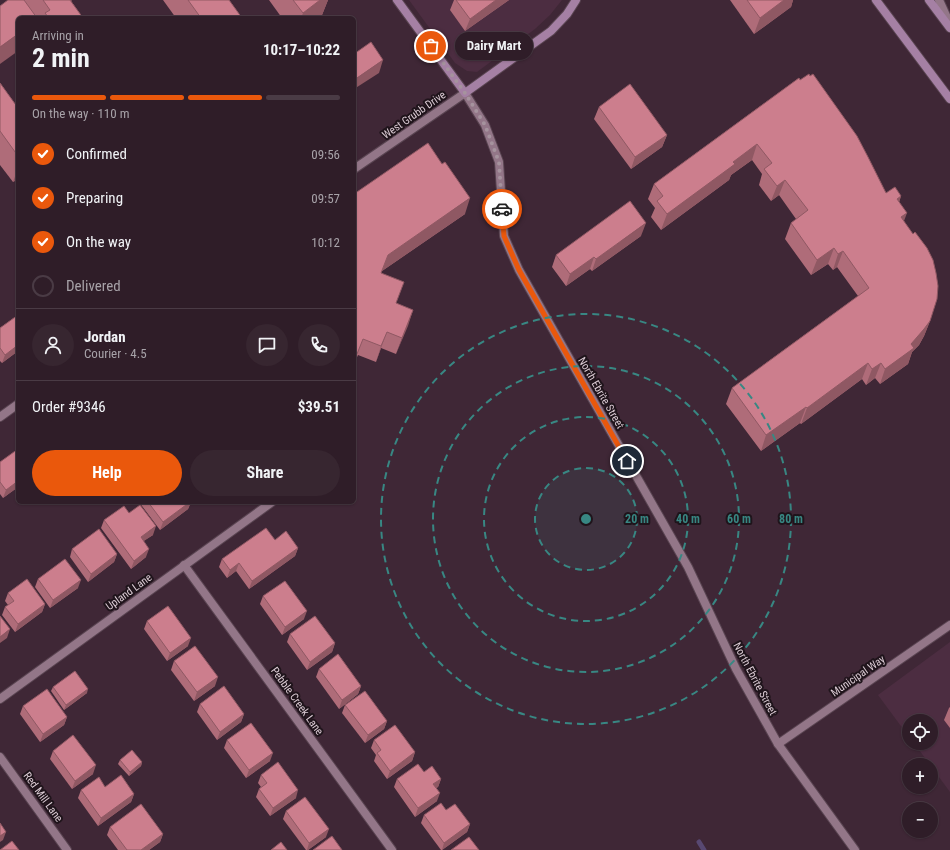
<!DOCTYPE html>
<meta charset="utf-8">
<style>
body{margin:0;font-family:"Roboto Condensed",sans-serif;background:#372630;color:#f1f3f6;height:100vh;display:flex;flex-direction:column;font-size:15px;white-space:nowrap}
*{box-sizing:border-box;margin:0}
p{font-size:13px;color:#a7a2a8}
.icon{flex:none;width:22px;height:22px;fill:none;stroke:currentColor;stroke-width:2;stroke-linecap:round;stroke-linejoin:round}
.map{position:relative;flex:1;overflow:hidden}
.drawer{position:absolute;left:16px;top:16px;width:340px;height:488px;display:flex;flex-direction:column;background:#2f1d28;border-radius:6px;box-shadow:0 1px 3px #0004,0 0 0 1px #4a3b45}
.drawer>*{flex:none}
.controls{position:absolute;left:902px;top:714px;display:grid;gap:8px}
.controls a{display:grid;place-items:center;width:36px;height:36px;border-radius:50%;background:#2f1d28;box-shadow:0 1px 3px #0004,0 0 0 1px #4a3b45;font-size:20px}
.pin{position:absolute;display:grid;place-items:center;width:34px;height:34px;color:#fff;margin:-17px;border:2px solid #fff;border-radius:50%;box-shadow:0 1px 4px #0007}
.courier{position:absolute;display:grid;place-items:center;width:40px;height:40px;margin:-20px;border:3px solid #ea580c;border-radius:50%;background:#fff;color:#222;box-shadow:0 1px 5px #0007}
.bubble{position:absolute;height:28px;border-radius:14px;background:#2f1d28;box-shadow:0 1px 3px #0004,0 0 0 1px #4a3b45;font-size:13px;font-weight:700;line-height:28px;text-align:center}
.overview em{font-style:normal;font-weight:700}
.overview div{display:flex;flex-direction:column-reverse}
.overview{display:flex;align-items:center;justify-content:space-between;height:68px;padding:0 16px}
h1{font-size:26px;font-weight:700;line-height:30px}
.bar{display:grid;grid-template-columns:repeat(4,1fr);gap:6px 4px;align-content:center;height:48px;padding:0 16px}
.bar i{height:5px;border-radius:3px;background:#4a3b45}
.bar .on{background:#ea580c}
.bar p{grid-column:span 4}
.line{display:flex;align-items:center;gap:10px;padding:0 16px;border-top:1px solid #4a3b45}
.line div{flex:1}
.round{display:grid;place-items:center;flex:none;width:42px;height:42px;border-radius:21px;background:#372630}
ol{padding:0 16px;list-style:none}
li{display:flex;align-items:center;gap:12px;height:44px}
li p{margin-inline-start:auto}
li .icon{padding:4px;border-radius:50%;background:#ea580c;color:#fff;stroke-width:4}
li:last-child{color:#a7a2a8}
li i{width:22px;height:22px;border:2px solid #4a3b45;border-radius:50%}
.button{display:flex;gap:8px;margin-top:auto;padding:8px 16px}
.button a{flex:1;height:46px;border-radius:24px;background:#ea580c;color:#fff;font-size:16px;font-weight:700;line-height:46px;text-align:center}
.button a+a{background:#372630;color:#f1f3f6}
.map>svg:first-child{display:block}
.built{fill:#4c2d41}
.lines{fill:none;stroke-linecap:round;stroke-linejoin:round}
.stream{stroke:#584872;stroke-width:5}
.street-casing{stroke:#594451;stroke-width:10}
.secondary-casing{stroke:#594451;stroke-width:10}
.street{stroke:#937688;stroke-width:8}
.secondary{stroke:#a580a4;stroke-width:8}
.wall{fill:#af6c79}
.shaded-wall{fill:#8f5863}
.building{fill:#cc7e8d;stroke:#8f5863}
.done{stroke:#a6939e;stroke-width:4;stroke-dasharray:0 7.2}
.route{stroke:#ea580c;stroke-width:5}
.ring{fill:none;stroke:#388783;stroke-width:2;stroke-dasharray:7 5}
.labels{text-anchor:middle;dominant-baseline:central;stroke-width:4;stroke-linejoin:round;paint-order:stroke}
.street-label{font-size:11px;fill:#ddcdd6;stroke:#1f141b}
.centre{fill:#388783;stroke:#1f141b;stroke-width:2}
.ring-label{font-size:12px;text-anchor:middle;font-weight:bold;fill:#388783;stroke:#1f141b;stroke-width:4;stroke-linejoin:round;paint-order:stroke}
</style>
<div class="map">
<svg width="950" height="850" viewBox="0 0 950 850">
<rect width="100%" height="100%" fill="#3f2736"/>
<g class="built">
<polygon points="409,0 562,0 550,15 535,29 477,72 467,71 455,63"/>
<polygon points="950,642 950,792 914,743 931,743 931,721 909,721 909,737 878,695"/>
</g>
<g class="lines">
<polyline class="stream" points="699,842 704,850"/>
<g class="street-casing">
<g id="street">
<polyline points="939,0 950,24"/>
<polyline points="354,169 465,93 485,125 499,162 504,236 519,270 688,567 736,669 778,744 855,850"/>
<polyline points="0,417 18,404"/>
<polyline points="184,565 392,850"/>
<polyline points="0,699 272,502"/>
<polyline points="778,744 950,625"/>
<polyline points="0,757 67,850"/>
</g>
</g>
<g class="secondary-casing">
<g id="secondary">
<polyline points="397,0 465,93 551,31 567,14 576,0"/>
<polyline points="876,0 950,99"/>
<polyline points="929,0 950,28"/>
</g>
</g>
<use href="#street" class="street"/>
<use href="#secondary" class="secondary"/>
</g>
<g class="wall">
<polygon points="8,0 72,0 71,1 83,18 18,18"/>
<polygon points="163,0 229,0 242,18 176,18"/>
<polygon points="269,0 328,0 322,15 318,18 282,18"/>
<polygon points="454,0 509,0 465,31 450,10"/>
<polygon points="730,0 793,0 791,7 754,34"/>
<polygon points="799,78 886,193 901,196 899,202 930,321 924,336 919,345 912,352 908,364 880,384 875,378 866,385 862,379 801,424 800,423 761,451 726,404 732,388 858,296 837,267 833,270 828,264 811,275 785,239 791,223 796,219 779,195 771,201 759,185 762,174 752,160 731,175 729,180 661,230 651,217 655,208 648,199 654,184"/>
<polygon points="0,83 18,108 18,179 13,182 0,165"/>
<polygon points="599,107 667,135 662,147 631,169 594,119"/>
<polygon points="354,194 465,214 382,271 381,273 396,304 413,310 396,354 381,348 376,362 358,355 354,364"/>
<polygon points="641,236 592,271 590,269 566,286 552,267 556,255"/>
<polygon points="18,315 18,351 2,363 0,361 0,328"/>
<polygon points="0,462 18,487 3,498 0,494"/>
<polygon points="139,502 191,502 188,509 160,530"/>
<polygon points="129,513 153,535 143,541 146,557 131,569 101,528 104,520"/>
<polygon points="275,540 298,548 295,556 249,589 236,571 227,578 219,567 222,559"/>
<polygon points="72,549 117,554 114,562 88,582 70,557"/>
<polygon points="38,579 78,588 50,608 35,587"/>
<polygon points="8,593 45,604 42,612 15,632 2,615 5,607 8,605 5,601"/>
<polygon points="263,596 304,619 282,635 260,604"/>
<polygon points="147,621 188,646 167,661 144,629"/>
<polygon points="290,634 335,643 332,652 307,670 287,642"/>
<polygon points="174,661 215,686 194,701 171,670"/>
<polygon points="319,669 361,686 358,694 339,709 316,677"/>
<polygon points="53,687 87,693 64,710 51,691"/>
<polygon points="200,704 244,714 241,722 217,740 197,712"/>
<polygon points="345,705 387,721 384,729 365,743 342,713"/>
<polygon points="23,706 67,717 64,725 40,742 20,714"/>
<polygon points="950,707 950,728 944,720 949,708"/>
<polygon points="227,740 270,761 246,778 224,748"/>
<polygon points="374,740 415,752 412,761 387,779 374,761 376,755 371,748"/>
<polygon points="53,751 93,774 72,789 50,759"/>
<polygon points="120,760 142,762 141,766 129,776 118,764"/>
<polygon points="424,772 441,779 438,787 436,788 437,801 415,817 394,787 397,779"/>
<polygon points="261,775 296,798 270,816 256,797 259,789 261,787 258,783"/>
<polygon points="105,787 134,794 131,802 98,826 78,798 81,790"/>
<polygon points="446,810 470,824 467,832 442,850 441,850 421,823 424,815"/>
<polygon points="286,811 326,837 308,850 306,850 283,819"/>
<polygon points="110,827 163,834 160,842 149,850 118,850 107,835"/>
</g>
<g class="shaded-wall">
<polygon points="320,0 328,0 322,15 318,18 301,18 303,13"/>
<polygon points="496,0 509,0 465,31 470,19"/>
<polygon points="784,0 793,0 791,7 754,34 760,18"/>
<polygon points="18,34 18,51 0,64 0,47"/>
<polygon points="383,60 379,73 354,89 354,80"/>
<polygon points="667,135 662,147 631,169 635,157"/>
<polygon points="757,144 752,160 731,175 729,180 661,230 667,214 733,162"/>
<polygon points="18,168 18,179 13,182"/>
<polygon points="785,180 779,195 771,201 777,186"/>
<polygon points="901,196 896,212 897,199"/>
<polygon points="470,198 465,214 382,271 375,289 388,255"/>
<polygon points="907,213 901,229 901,217"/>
<polygon points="646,223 641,236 592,271 596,259"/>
<polygon points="834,248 828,264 811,275 817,260"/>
<polygon points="843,251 837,267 833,270 838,254"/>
<polygon points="594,257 590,269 566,286 570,274"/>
<polygon points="413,310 408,326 396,354 402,338"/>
<polygon points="930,321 924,336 919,345 912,352 908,364 880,384 885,369 911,344"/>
<polygon points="387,332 381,348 376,362 381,346"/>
<polygon points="18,345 18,351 2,363 5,355"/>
<polygon points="868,363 862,379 801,424 807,408"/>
<polygon points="881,363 875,378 866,385 872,369"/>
<polygon points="806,407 800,423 761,451 766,435"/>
<polygon points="18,481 18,487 3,498 6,490"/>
<polygon points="190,502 191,502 188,509 160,530 163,522"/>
<polygon points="156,526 153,535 138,545 141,537"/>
<polygon points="298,548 295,556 249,589 252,581"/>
<polygon points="149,549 146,557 131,569 134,561"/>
<polygon points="117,554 114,562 88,582 91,574"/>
<polygon points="239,563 236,571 227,578 230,570"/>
<polygon points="81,580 78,588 50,608 53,600"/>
<polygon points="45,604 42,612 15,632 18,624"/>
<polygon points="307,611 304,619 282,635 285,627"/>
<polygon points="10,629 7,638 0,643 0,637"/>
<polygon points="191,638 188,646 167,661 170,653"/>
<polygon points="335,643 332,652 307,670 310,662"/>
<polygon points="218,677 215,686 194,701 197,692"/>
<polygon points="361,686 358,694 339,709 342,700"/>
<polygon points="88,689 87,693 64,710 66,705"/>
<polygon points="244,714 241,722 217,740 220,732"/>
<polygon points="67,717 64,725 40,742 43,734"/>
<polygon points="387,721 384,729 365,743 368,735"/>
<polygon points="415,752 412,761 387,779 390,771"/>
<polygon points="273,753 270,761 246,778 249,770"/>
<polygon points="142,762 141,766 129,776 130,772"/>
<polygon points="96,765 93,774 72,789 75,781"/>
<polygon points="441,779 438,787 430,792 433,784"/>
<polygon points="298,790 296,798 270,816 273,808"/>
<polygon points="440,793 437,801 415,817 418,808"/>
<polygon points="134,794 131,802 98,826 101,818"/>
<polygon points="470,824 467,832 442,850 444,843"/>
<polygon points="329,829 326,837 308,850 307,850 309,843"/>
<polygon points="6,832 3,840 0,842 0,836"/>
<polygon points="163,834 160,842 149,850 141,850"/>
</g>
<g class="building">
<polygon points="8,0 24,0 37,18 18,18 18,34 0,47 0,6"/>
<polygon points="43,0 70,0 83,18 49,18 45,13 50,10"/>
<polygon points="188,0 229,0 242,18 201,18"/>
<polygon points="293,0 320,0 303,13"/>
<polygon points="456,0 496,0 470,19"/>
<polygon points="747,0 784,0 760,18"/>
<polygon points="371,42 383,60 354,80 354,54"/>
<polygon points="809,74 810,76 813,74 857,136 868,157 886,193 895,187 901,196 897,199 907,213 901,217 913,234 915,232 927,248 933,260 936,273 938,286 937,299 930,321 924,329 911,344 914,348 885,369 881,363 872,369 868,363 807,408 806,407 766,435 732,388 869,288 843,251 838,254 834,248 817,260 791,223 808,210 785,180 777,186 764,169 772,163 757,144 733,162 735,164 667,214 657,201 663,196 654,184 799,78 800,80"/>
<polygon points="0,83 18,108 18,156 0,131"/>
<polygon points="630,84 667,135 635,157 599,107"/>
<polygon points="428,143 442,164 445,162 470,198 388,255 381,273 404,282 396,303 413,310 402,338 387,332 381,346 363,339 357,354 354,353 354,194"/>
<polygon points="630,201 646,223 596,259 594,257 570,274 556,255"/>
<polygon points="18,315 18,345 5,355 0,348 0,328"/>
<polygon points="18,449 18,481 6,490 0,482 0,462"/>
<polygon points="148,502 190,502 163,522"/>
<polygon points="140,505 156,526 141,537 149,549 134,561 104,520 124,506 129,513"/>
<polygon points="266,528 275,540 286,531 298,548 252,581 239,563 230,570 222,559"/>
<polygon points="99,529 117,554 91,574 72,549"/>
<polygon points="65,559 81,580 53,600 38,579"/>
<polygon points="27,579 45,604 18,624 5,607 14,601 8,593"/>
<polygon points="285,581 307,611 285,627 263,596"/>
<polygon points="168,606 191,638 170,653 147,621"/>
<polygon points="0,616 10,629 0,637"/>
<polygon points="315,616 335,643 310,662 290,634"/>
<polygon points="195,646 218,677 197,692 174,661"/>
<polygon points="338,654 361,686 342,700 319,669"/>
<polygon points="75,671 88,689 66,705 53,687"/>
<polygon points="224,686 244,714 220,732 200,704"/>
<polygon points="47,689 67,717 43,734 23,706"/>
<polygon points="365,691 387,721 368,735 345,705"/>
<polygon points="251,723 273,753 249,770 227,740"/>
<polygon points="395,725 415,752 390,771 377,753 381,750 374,740"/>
<polygon points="73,735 96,765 75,781 53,751"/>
<polygon points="132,750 142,762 130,772 120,760"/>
<polygon points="278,762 298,790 273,808 259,789 267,783 261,775"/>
<polygon points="418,764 424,772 432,766 441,779 433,784 440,793 418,808 397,779"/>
<polygon points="121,775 134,794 101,818 81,790 99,777 105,787"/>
<polygon points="305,797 329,829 309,843 286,811"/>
<polygon points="441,803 446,810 455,804 470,824 444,843 424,815"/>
<polygon points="141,804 163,834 141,850 127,850 110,827"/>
<polygon points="0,823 6,832 0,836"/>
<polygon points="332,836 342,850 313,850"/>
<polygon points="469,837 479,850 451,850"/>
<polygon points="12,841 19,850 0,850"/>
<polygon points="281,842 287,850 271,850"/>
</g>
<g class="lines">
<polyline class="done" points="431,46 465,93 485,125 499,162 502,209"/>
<polyline class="route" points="502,209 504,236 519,270 627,461"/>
</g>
<circle cx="586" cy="519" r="51" fill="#388783" fill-opacity=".12"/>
<g class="ring">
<circle cx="586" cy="519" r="51"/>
<circle cx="586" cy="519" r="102"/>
<circle cx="586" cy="519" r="153"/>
<circle cx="586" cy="519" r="205"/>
</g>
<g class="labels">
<g class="street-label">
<text transform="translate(414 115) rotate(-35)">West Grubb Drive</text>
<text transform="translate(601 393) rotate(60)">North Ebrite Street</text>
<text transform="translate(129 592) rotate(-36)">Upland Lane</text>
<text transform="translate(858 676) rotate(-35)">Municipal Way</text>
<text transform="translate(755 679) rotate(62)">North Ebrite Street</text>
<text transform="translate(297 701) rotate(54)">Pebble Creek Lane</text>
<text transform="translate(43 797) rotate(54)">Red Mill Lane</text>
</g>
</g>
<circle cx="586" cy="519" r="6" class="centre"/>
<g class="ring-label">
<text x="637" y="523">20 m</text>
<text x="688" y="523">40 m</text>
<text x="739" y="523">60 m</text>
<text x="791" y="523">80 m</text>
</g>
</svg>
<div class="controls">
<a><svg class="icon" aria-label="locate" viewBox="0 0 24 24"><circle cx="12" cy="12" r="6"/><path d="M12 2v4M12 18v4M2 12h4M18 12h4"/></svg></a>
<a>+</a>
<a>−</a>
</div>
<div class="pin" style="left:431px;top:46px;background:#ea580c"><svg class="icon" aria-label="bag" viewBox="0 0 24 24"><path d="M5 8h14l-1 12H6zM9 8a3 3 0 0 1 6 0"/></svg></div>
<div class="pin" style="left:627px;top:461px;background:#1f2937"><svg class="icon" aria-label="home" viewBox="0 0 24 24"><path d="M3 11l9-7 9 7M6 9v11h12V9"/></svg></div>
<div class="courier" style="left:502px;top:209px"><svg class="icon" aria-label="car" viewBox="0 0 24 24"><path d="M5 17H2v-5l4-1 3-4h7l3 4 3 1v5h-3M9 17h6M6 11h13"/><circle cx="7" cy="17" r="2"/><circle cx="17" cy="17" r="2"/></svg></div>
<div class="bubble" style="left:455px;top:32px;width:78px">Dairy Mart</div>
<section class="drawer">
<div class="overview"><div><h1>2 min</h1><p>Arriving in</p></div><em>10:17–10:22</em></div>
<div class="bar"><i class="on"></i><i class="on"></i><i class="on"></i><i></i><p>On the way · 110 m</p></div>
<ol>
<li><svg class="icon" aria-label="check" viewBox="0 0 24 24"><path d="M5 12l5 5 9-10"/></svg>Confirmed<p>09:56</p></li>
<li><svg class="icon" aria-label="check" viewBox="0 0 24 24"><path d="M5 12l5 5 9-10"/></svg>Preparing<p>09:57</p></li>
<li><svg class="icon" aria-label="check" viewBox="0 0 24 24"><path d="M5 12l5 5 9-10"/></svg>On the way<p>10:12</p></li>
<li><i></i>Delivered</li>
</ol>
<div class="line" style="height:72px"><a class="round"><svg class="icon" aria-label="person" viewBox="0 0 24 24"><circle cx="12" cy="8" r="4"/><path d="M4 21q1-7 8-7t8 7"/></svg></a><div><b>Jordan</b><p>Courier · 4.5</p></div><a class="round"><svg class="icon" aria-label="chat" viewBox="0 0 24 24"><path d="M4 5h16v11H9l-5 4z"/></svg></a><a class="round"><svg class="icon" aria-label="phone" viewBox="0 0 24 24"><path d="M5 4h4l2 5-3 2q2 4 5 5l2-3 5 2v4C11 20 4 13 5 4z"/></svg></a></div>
<div class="line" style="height:52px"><div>Order #9346</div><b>$39.51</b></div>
<div class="button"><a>Help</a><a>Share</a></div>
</section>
</div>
